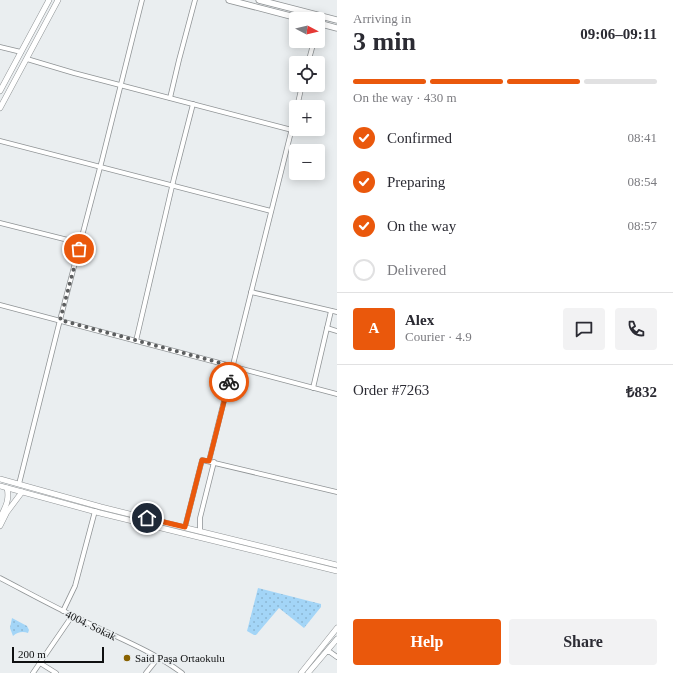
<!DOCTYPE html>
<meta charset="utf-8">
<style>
body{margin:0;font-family:"Times New Roman",serif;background:#f2f2f3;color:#2b2b33;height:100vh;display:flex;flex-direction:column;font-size:15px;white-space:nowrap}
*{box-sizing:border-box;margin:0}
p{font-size:13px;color:#7c7c81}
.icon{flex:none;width:22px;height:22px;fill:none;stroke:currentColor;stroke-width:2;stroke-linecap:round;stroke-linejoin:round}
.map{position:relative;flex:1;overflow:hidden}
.panel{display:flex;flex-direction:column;background:#fff;width:336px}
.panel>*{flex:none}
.needle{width:26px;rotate:97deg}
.buttons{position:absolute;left:289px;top:12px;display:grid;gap:8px}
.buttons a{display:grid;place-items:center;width:36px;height:36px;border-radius:4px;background:#fff;box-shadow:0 2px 10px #0003;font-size:20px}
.scale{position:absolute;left:12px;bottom:10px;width:92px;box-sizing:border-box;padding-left:4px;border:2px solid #0f1011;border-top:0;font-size:11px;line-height:14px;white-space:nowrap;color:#0f1011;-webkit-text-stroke:3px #eaeef0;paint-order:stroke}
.pin{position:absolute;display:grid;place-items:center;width:34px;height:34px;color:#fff;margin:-17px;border:2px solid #fff;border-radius:50%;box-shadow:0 1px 4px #0007}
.courier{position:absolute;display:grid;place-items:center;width:40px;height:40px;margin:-20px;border:3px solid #ea580c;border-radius:50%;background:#fff;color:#222;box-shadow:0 1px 5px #0007}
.headline em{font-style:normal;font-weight:700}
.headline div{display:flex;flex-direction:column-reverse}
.headline{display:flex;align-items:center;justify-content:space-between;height:68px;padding:0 16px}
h1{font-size:26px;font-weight:700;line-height:30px}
.bar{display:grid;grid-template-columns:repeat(4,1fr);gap:6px 4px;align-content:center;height:48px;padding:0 16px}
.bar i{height:5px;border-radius:3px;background:#e1e1e2}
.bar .on{background:#ea580c}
.bar p{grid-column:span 4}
.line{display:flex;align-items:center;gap:10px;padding:0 16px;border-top:1px solid #e1e1e2}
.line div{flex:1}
.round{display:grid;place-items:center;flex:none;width:42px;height:42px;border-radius:4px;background:#f2f2f3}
ol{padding:0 16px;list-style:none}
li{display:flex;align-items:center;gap:12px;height:44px}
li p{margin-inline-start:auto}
li .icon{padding:4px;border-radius:50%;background:#ea580c;color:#fff;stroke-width:4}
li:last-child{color:#7c7c81}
li i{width:22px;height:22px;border:2px solid #e1e1e2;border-radius:50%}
.cta{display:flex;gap:8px;margin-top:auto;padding:8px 16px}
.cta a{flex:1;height:46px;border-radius:4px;background:#ea580c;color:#fff;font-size:16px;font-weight:700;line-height:46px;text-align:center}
.cta a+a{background:#f2f2f3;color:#2b2b33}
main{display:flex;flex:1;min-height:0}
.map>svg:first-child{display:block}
.grass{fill:url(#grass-dots)}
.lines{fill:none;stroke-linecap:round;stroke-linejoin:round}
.minor-casing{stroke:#8f9395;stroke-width:5.5}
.major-casing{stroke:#8f9395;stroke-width:6}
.highway-casing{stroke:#8f9395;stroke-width:7}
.minor{stroke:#fff;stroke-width:4}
.major{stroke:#fff;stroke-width:5}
.highway{stroke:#fff;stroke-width:5.5}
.done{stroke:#5c5e5f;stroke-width:4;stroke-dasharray:0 7.2}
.route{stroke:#ea580c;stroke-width:5}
.poi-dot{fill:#886100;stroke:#eaeef0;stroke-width:1.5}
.labels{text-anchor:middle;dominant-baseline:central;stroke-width:3.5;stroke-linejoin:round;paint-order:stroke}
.street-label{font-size:11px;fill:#0f1011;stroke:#eaeef0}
.poi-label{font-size:11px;fill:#0f1011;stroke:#eaeef0;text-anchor:start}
</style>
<main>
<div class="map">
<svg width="337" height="673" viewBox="0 0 337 673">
<defs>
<pattern id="grass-dots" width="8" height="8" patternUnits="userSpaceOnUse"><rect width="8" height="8" fill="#a3d5f7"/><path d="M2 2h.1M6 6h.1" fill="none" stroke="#8bb6d3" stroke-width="1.8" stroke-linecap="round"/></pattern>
</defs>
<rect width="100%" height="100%" fill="#eaeef0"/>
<g class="grass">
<polygon points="258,588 321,604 321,607 304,628 279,608 256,635 254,635 247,631"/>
<path d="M12,618L27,626L29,630L28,633C23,631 17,632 13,636L10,628Z"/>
</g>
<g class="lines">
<g class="minor-casing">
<g id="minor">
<polyline points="0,47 21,52"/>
<polyline points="27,59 74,73 292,130"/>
<polyline points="308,63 314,41"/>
<polyline points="170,98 179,60 195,0"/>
<polyline points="297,107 302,85"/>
<polyline points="0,141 271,211"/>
<polyline points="0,223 80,243"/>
<polyline points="251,292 337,312"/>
<polyline points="0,305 337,394"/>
<polyline points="327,328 337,331"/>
<polyline points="136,341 174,178 193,104"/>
<polyline points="313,388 331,311"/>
<polyline points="209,461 296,112"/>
<polyline points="19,484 60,320 102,160 142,0"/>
<polyline points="185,527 202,460 337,492"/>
<polyline points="200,530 200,518 214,462"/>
<path d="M0,578C27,592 54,607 82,620C115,637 151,650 182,673"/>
<polyline points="63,611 75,586 95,511"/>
<polyline points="326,652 330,652 337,657"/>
<polyline points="40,663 56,673"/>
<polyline points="33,673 72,616"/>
<polyline points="146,673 158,658"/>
</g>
</g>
<g class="major-casing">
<g id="major">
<polyline points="0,91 49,0"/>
<polyline points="0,108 58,0"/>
<polyline points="0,479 101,507 337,565"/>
<polyline points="0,486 100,513 337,571"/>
<path d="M0,518C5,508 10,500 7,488"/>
<polyline points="0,526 7,512 22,492"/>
<polyline points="301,673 337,628"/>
<polyline points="308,673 337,639"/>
</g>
</g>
<g class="highway-casing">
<g id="highway">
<polyline points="229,0 302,19"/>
<polyline points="259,0 337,20"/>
<polyline points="318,23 337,28"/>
</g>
</g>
<use href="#minor" class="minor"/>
<use href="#major" class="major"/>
<use href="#highway" class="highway"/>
</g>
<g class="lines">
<polyline class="done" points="79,249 60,320 232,366 229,382"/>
<polyline class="route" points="147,518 185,527 202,460 209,461 229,382"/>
</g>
<circle class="poi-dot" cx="127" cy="658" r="4"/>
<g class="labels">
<g class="street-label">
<text transform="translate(91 625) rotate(26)">4004. Sokak</text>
</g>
<g class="poi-label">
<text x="135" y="658">Said Paşa Ortaokulu</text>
</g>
</g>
</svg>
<div class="buttons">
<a><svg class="needle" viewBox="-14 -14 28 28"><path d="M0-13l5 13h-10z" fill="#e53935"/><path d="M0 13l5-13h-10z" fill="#7c7c81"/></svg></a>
<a><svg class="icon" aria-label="locate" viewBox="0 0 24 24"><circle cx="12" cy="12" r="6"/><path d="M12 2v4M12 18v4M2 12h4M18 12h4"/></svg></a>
<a>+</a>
<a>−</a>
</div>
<div class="scale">200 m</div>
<div class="pin" style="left:79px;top:249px;background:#ea580c"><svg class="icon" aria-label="bag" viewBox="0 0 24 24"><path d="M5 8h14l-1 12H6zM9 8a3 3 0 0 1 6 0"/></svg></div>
<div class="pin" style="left:147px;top:518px;background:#1f2937"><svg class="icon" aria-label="home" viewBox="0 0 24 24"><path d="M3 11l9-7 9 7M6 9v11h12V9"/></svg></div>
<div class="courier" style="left:229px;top:382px"><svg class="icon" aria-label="bike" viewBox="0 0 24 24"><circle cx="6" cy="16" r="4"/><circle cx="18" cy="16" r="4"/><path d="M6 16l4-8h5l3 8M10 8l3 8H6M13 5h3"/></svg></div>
</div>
<section class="panel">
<div class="headline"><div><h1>3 min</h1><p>Arriving in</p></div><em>09:06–09:11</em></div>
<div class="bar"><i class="on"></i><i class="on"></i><i class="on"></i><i></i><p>On the way · 430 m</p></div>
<ol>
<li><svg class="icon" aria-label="check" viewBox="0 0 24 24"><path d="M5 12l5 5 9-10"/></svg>Confirmed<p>08:41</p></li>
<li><svg class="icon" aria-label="check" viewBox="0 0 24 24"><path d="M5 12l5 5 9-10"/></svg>Preparing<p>08:54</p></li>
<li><svg class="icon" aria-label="check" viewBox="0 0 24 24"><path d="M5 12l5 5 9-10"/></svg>On the way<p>08:57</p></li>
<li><i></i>Delivered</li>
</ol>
<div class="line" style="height:72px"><b class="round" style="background:#ea580c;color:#fff">A</b><div><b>Alex</b><p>Courier · 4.9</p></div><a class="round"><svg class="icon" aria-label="chat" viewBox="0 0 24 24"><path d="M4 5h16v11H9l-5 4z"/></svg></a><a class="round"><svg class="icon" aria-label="phone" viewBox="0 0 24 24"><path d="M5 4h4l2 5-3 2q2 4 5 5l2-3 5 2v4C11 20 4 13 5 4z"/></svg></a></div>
<div class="line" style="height:52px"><div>Order #7263</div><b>₺832</b></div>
<div class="cta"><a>Help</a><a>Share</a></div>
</section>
</main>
